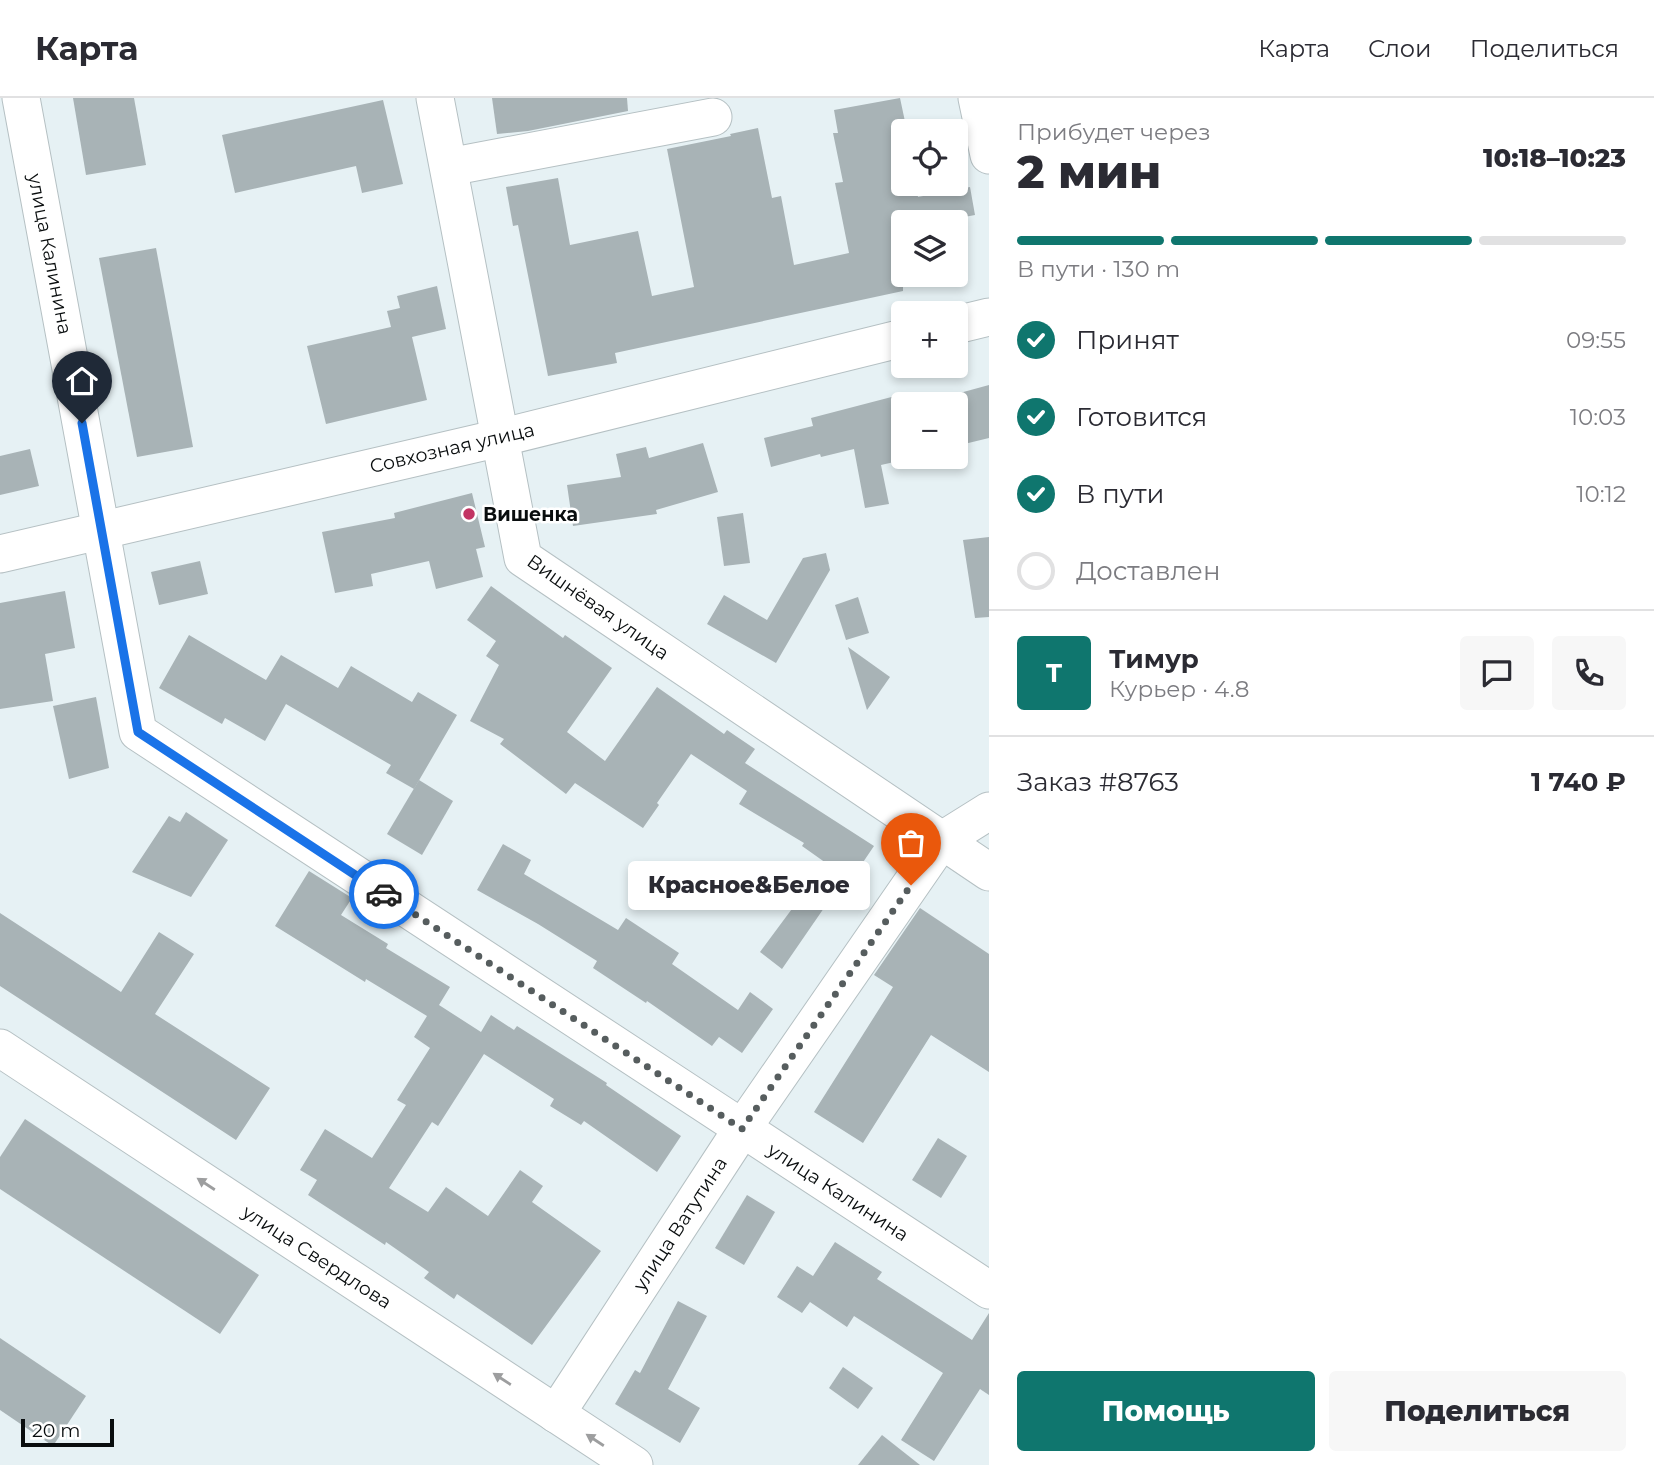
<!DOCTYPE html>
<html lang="ru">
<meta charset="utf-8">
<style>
body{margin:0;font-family:Montserrat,sans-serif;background:#f7f7f7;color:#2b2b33;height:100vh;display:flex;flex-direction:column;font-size:26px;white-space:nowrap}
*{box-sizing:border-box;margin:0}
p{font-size:23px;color:#7c7c81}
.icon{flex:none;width:38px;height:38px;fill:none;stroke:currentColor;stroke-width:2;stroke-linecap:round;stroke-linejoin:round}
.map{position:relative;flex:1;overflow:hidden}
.panel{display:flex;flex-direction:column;background:#fff;width:665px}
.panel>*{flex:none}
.fabs{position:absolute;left:891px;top:21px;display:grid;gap:14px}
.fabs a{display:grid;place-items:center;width:77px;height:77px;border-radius:7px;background:#fff;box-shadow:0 4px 10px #0003;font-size:35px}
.scale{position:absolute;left:21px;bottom:18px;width:93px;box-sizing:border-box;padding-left:7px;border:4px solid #090d0e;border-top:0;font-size:19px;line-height:24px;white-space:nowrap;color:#090d0e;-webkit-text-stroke:5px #fff;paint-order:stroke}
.pin{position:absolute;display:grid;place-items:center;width:60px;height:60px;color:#fff;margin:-72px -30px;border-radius:50% 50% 50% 0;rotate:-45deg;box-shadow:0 0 7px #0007}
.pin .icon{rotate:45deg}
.courier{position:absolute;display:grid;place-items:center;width:70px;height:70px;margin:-35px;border:5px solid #1a73e8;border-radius:50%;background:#fff;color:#222;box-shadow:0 2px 9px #0007}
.bubble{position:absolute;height:49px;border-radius:7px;background:#fff;box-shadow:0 4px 10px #0003;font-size:23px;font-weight:800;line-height:49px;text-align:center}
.summary em{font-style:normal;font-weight:800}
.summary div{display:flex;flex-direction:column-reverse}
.summary{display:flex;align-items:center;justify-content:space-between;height:119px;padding:0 28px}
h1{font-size:46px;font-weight:800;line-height:52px}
.bar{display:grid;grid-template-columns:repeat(4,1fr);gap:10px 7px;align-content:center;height:84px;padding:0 28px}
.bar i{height:9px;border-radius:5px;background:#e1e1e2}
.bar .active{background:#0f766e}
.bar p{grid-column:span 4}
.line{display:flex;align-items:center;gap:18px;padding:0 28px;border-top:2px solid #e1e1e2}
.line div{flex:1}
.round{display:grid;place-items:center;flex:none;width:74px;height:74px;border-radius:7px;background:#f7f7f7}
ol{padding:0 28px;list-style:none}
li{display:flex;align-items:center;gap:21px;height:77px}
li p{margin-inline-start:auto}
li .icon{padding:7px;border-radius:50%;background:#0f766e;color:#fff;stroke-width:4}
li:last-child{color:#7c7c81}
li i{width:38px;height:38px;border:4px solid #e1e1e2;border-radius:50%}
.button{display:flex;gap:14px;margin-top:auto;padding:14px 28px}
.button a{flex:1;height:80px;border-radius:7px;background:#0f766e;color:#fff;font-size:28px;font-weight:800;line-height:80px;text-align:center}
.button a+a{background:#f7f7f7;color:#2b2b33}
header{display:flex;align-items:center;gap:42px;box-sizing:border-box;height:98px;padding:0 35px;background:#fff;border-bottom:2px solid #e1e1e2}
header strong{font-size:33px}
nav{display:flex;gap:38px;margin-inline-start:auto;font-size:24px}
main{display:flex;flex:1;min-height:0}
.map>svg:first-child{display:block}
.building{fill:#a8b3b6}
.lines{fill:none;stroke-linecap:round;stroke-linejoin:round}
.street-casing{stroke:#b5c0c3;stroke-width:39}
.street{stroke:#fff;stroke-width:37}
.oneway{fill:#9d9e9f}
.done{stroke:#565d5e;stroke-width:7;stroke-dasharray:0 12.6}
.route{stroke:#1a73e8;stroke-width:9}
.poi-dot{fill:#c23463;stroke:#fff;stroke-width:2.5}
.labels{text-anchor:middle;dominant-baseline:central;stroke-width:5;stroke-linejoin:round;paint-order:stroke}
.street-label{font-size:19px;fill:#090d0e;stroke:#fff}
.poi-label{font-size:19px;font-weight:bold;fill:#090d0e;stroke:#fff;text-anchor:start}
</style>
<header>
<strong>Карта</strong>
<nav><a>Карта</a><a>Слои</a><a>Поделиться</a></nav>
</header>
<main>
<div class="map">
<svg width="989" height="1367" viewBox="0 0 989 1367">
<rect width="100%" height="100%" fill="#e6f1f4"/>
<g class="building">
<polygon points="73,0 134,0 146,67 86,77"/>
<polygon points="492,0 627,0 628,13 528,33 497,36"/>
<polygon points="900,0 907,33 903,33 903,86 916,86 918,99 970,89 975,117 938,124 903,124 903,193 615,255 617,265 548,278 518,127 513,128 506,89 558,80 570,147 638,133 652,198 694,189 667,51 731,38 730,36 758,30 772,100 781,98 794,167 849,155 835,85 843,84 833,35 838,35 834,12"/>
<polygon points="383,2 403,86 362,95 356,68 235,95 222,37"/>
<polygon points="156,150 193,349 137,359 99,160"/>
<polygon points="437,188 446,231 412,239 427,302 326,326 307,248 391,229 387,213 400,210 397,198"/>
<polygon points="989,287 989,340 956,348 956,296"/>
<polygon points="903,296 903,362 881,367 889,406 865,410 854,351 821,359 820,356 771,369 764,340 813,328 811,320"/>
<polygon points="703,345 718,394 656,412 657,416 573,428 567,387 621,379 616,356 646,349 649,360"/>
<polygon points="30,351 39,388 0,397 0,358"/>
<polygon points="472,395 485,449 476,451 483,479 436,491 429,463 371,476 373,488 335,495 322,434 395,420 394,415"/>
<polygon points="743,415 750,465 724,468 717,419"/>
<polygon points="989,439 989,519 975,520 963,442"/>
<polygon points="826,455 830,472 776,565 707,526 724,497 767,522 803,460"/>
<polygon points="200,463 208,496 159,507 151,474"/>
<polygon points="491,488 563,540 565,537 612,570 567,634 605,663 657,589 724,636 727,632 755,651 745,665 874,748 851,782 846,778 782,871 760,854 826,765 802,748 804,745 739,706 747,693 691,656 657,705 659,707 643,730 575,685 566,696 500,646 504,641 470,623 499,567 486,558 496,543 467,522"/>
<polygon points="65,493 75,550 45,556 53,603 0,611 0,505"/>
<polygon points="858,499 869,535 846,542 835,507"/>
<polygon points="189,537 266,582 281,557 338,590 351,568 412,604 418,594 457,617 414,691 386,675 391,667 286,606 265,643 225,620 222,626 159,590"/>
<polygon points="848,549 890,579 867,612"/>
<polygon points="96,599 109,670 69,681 53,608"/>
<polygon points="419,682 453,703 422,757 387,736"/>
<polygon points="186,714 228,742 191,799 132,774 169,718 180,724"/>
<polygon points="503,746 531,762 524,776 618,832 626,820 679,855 672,866 738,912 750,894 773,911 742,955 719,939 712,948 647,903 646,905 593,870 597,863 538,826 477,792"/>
<polygon points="309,773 352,800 341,817 388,846 386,850 450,889 439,907 481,934 491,917 514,932 517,928 607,985 606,987 681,1038 657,1074 584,1023 581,1027 550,1008 554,1001 484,956 438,1028 432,1024 389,1090 428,1114 446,1089 488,1118 520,1072 543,1088 532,1104 601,1153 532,1247 457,1196 454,1201 424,1180 429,1174 386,1144 385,1147 308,1097 317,1082 300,1072 325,1031 372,1060 406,1007 397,1002 430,950 414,939 427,918 366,881 365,884 275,828"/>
<polygon points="920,810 989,856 989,974 931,937 863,1045 814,1014 893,889 874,877"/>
<polygon points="0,815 121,894 159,834 194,856 155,916 270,990 236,1042 0,888"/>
<polygon points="25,1021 259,1177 220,1236 0,1091 0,1059"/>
<polygon points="938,1040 967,1058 941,1100 912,1082"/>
<polygon points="747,1097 775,1114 744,1167 715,1150"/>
<polygon points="835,1144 882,1174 877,1181 972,1242 989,1215 989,1297 980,1291 934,1363 901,1342 943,1275 854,1218 847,1229 810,1204 802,1215 777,1199 797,1168 813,1178"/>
<polygon points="678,1203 707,1218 668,1291 700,1310 680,1345 615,1306 635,1272 640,1275"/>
<polygon points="0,1240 86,1298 53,1348 0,1312"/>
<polygon points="843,1269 873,1290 858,1311 829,1290"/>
<polygon points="882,1337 920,1367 858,1367"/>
</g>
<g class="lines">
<g class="street-casing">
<g id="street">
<polyline points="21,0 138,634 989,1192"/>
<polyline points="435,0 523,460 989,774"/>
<polyline points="977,0 989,57"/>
<polyline points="449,69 713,19"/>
<polyline points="956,227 989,219"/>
<polyline points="0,456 491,342 903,240"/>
<polyline points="0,950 634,1367"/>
<polyline points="556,1316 742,1031 941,743 989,713"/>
</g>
</g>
<use href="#street" class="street"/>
</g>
<defs><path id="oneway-solid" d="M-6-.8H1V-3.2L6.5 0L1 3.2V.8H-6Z" transform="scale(1.75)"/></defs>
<g class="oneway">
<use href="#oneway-solid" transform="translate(206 1086) rotate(-147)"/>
<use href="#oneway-solid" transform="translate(502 1281) rotate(-147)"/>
<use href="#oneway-solid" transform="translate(595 1342) rotate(-147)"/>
</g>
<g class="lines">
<polyline class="done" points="384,796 742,1031 911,787"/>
<polyline class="route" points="82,325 138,634 384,796"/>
</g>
<circle class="poi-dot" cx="469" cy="416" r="7"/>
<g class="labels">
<g class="street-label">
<text transform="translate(50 156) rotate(79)">улица Калинина</text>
<text transform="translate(452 350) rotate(-13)">Совхозная улица</text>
<text transform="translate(598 509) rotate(35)">Вишнёвая улица</text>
<text transform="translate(838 1094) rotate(33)">улица Калинина</text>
<text transform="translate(680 1126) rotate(-57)">улица Ватутина</text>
<text transform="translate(317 1159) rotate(33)">улица Свердлова</text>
</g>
<g class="poi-label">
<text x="483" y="416">Вишенка</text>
</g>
</g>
</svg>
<div class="fabs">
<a><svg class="icon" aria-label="locate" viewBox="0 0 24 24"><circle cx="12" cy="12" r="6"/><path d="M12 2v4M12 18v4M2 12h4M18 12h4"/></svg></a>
<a><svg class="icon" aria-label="layers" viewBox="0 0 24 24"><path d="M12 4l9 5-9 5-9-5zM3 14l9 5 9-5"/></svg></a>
<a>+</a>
<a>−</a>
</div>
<div class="scale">20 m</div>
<div class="pin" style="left:911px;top:787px;background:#ea580c"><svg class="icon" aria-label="bag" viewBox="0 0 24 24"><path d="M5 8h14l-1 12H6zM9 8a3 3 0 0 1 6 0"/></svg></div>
<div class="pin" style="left:82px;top:325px;background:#1f2937"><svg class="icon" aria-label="home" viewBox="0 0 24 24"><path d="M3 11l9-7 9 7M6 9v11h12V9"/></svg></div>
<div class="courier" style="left:384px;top:796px"><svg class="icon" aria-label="car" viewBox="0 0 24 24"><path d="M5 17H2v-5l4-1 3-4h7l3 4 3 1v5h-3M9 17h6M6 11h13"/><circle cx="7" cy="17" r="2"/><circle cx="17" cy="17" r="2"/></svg></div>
<div class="bubble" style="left:628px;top:763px;width:242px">Красное&amp;Белое</div>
</div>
<section class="panel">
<div class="summary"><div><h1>2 мин</h1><p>Прибудет через</p></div><em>10:18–10:23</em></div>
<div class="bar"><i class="active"></i><i class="active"></i><i class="active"></i><i></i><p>В пути · 130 m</p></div>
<ol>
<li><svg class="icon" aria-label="check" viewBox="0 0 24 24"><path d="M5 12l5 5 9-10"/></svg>Принят<p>09:55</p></li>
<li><svg class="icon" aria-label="check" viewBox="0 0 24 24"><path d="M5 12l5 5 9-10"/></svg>Готовится<p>10:03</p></li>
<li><svg class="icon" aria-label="check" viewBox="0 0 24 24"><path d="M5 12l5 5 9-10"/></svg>В пути<p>10:12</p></li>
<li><i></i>Доставлен</li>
</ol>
<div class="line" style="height:126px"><b class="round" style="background:#0f766e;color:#fff">Т</b><div><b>Тимур</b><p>Курьер · 4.8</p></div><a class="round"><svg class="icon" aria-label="chat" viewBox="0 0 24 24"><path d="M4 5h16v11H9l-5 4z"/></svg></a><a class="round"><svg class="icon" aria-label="phone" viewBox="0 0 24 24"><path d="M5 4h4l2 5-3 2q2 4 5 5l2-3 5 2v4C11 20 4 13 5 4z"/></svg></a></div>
<div class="line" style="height:91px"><div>Заказ #8763</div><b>1 740 ₽</b></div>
<div class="button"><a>Помощь</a><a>Поделиться</a></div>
</section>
</main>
